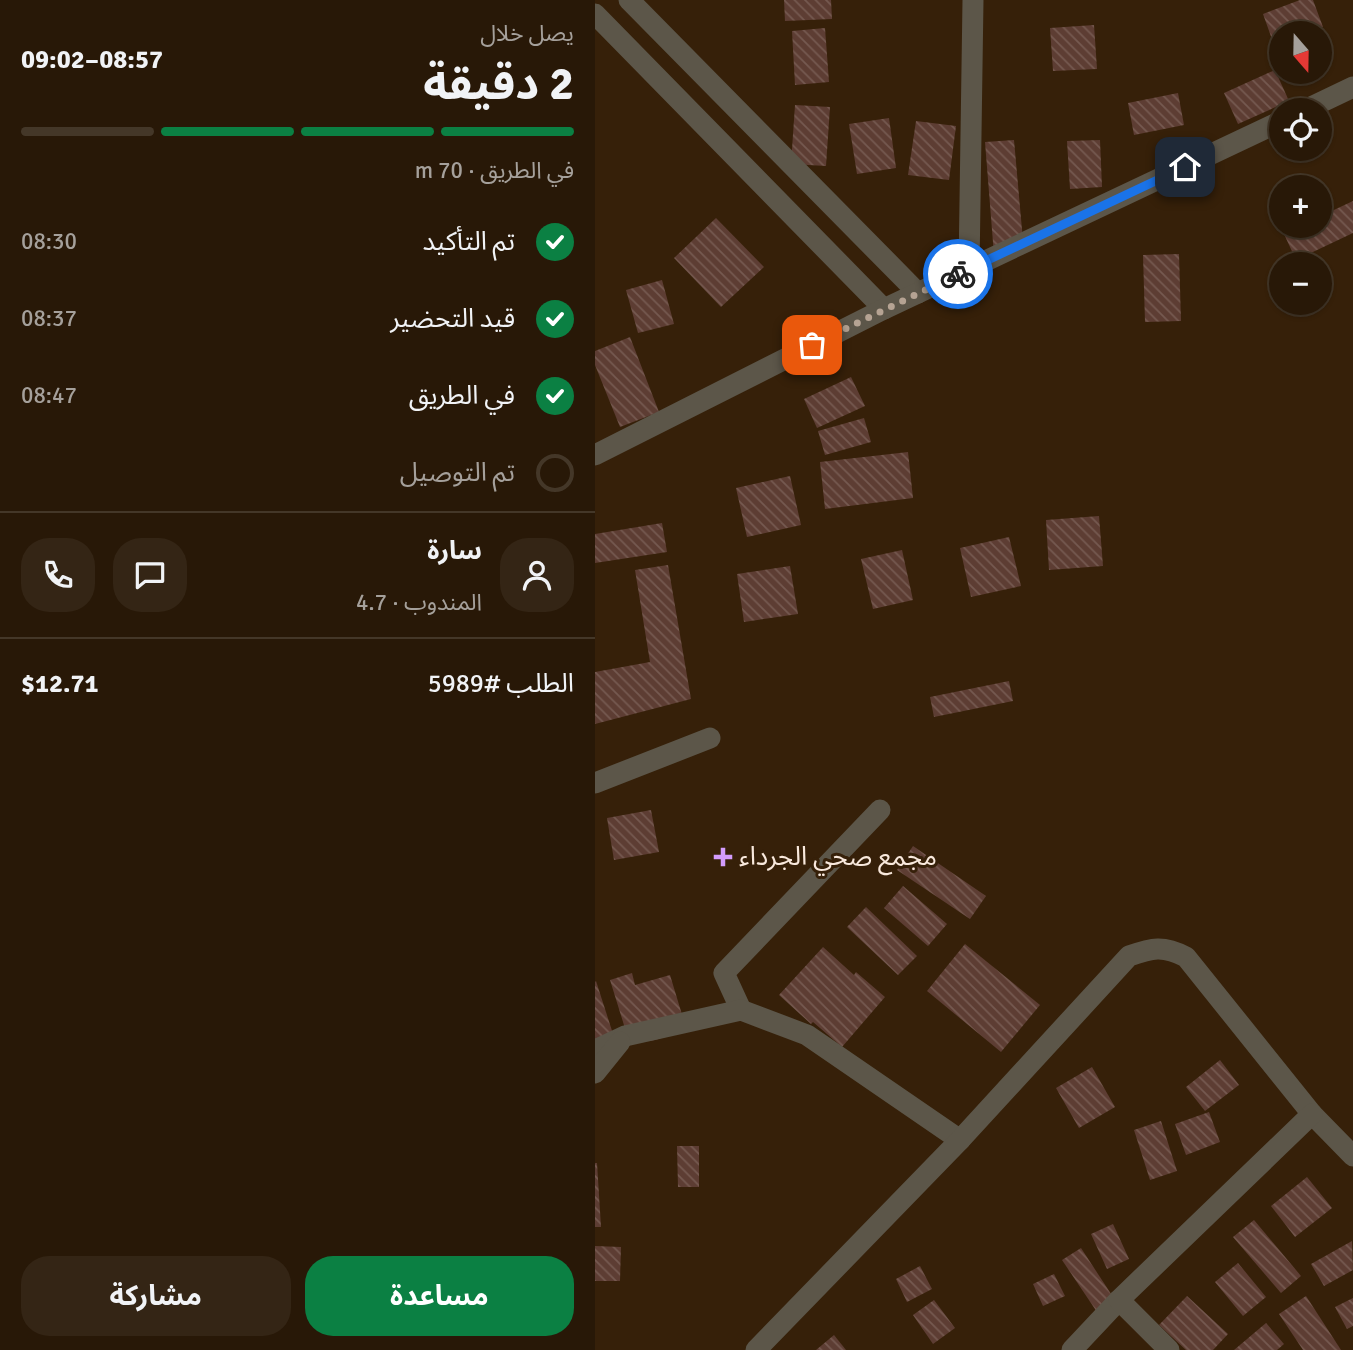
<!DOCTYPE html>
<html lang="ar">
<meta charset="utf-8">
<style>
body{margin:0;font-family:Signika,"Noto Sans Arabic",sans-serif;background:#342515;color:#f1f3f6;direction:rtl;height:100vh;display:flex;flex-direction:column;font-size:26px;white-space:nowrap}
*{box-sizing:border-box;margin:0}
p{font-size:23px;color:#a5a09b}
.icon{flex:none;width:38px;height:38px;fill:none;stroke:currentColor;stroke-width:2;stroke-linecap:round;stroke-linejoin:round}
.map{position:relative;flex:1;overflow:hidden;direction:ltr}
.details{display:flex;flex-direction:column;background:#281807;width:595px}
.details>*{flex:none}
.needle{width:46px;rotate:160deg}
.fabs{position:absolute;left:674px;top:21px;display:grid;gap:14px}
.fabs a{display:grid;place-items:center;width:63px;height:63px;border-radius:50%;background:#281807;box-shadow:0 2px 5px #0004,0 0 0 2px #443728;font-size:35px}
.pin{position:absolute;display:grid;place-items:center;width:60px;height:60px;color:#fff;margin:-30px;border-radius:14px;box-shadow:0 4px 10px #0006}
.courier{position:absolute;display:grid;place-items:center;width:70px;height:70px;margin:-35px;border:5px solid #1a73e8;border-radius:50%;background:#fff;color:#222;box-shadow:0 2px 9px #0007}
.overview em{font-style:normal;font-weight:700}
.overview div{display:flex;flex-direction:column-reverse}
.overview{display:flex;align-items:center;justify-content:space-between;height:119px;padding:0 21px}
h1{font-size:46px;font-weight:700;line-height:52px}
.bar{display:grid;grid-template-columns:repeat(4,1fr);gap:10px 7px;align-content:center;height:84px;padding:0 21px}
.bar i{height:9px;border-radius:5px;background:#443728}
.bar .on{background:#0b8043}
.bar p{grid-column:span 4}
.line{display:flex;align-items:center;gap:18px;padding:0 21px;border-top:2px solid #443728}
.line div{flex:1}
.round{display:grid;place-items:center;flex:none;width:74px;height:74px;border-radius:28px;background:#342515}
ol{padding:0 21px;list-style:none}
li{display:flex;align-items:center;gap:21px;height:77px}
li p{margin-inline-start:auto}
li .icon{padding:7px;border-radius:50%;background:#0b8043;color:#fff;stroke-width:4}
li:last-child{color:#a5a09b}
li i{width:38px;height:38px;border:4px solid #443728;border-radius:50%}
.cta{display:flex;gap:14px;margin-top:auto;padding:14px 21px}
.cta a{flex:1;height:80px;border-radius:28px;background:#0b8043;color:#fff;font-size:28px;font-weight:700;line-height:80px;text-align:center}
.cta a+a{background:#342515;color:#f1f3f6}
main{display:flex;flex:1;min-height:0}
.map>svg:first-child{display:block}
.building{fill:url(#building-back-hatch)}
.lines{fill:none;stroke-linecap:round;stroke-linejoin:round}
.minor{stroke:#5c5649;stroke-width:21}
.done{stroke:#b5a393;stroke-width:7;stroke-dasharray:0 12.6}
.route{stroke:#1a73e8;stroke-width:9}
.poi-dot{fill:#d39cfc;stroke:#362009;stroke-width:2.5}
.labels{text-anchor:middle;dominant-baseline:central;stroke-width:6;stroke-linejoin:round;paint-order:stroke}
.poi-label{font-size:26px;fill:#f9e9dd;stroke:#362009;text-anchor:start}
</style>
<main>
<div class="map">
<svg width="758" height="1350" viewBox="0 0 758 1350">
<defs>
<pattern id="building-back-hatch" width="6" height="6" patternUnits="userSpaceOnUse" patternTransform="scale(1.75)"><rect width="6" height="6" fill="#5d3d33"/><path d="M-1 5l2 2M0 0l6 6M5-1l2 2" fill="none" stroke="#755950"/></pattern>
</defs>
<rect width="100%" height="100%" fill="#362009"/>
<g class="building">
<polygon points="189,0 236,0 237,19 190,21"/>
<polygon points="705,0 718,0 728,27 711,33 686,33 686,42 679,45 668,14"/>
<polygon points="499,25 502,69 458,71 455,28"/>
<polygon points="230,28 234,82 200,85 197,31"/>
<polygon points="680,70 694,101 643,124 629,93"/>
<polygon points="583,93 589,125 539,135 533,103"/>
<polygon points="200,105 235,107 231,166 196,164"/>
<polygon points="294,118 301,168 262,174 254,124"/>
<polygon points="321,121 361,126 354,180 313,175"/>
<polygon points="419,140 429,252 399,255 390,142"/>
<polygon points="505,140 507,187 475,189 472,141"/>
<polygon points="758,201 758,233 701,260 689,234 706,226 724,226 724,217"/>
<polygon points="121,218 169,267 126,307 79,258"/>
<polygon points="584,254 586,321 550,322 548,255"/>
<polygon points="67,280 79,324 43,333 31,290"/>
<polygon points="35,337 64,412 25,427 0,365 0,351"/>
<polygon points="256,377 270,406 222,428 209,399"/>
<polygon points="269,418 276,442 230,455 223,431"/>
<polygon points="313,452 318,498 230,509 225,462"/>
<polygon points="195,476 206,525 152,537 141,488"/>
<polygon points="504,516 508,566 454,570 451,520"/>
<polygon points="67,523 72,552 0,563 0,534"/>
<polygon points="414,537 426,586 376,597 365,548"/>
<polygon points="307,550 318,600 278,609 266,559"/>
<polygon points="73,565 96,699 0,724 0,672 55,662 40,570"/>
<polygon points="195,566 203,614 149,622 142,574"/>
<polygon points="414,681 418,701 339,717 335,697"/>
<polygon points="56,810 64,852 19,860 12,818"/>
<polygon points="318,846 391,896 375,919 302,870"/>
<polygon points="308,886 352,924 333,946 289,908"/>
<polygon points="271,907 322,956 303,975 252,927"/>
<polygon points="370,944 445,1005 406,1052 332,991"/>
<polygon points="228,947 259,975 261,972 290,997 247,1047 218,1022 216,1024 184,995"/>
<polygon points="37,973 40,985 75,975 92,1031 56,1041 53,1032 33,1038 15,980"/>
<polygon points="1,981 19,1037 0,1043 0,982"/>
<polygon points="625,1060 644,1085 610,1111 591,1087"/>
<polygon points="497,1067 520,1107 484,1128 461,1088"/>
<polygon points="614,1112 625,1142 591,1155 580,1124"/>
<polygon points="566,1121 582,1171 555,1180 539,1130"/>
<polygon points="82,1146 104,1146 104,1187 83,1187"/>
<polygon points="0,1163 2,1163 6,1227 0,1227"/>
<polygon points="712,1177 737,1208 700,1237 676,1206"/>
<polygon points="659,1220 706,1276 686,1293 638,1237"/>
<polygon points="518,1224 534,1259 512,1269 496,1234"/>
<polygon points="757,1241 758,1270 729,1286 716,1264"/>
<polygon points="0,1246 26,1247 25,1281 0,1281"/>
<polygon points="486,1248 520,1300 502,1312 467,1260"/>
<polygon points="643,1263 671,1297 648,1316 620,1282"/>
<polygon points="325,1266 337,1289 312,1302 301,1279"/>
<polygon points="459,1274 470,1296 448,1306 438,1284"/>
<polygon points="592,1296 633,1334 618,1350 591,1350 564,1325"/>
<polygon points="711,1296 746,1350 708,1350 684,1314"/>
<polygon points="758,1298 758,1326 752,1329 740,1307"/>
<polygon points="339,1300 360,1328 338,1344 318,1315"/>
<polygon points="671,1323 689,1344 682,1350 639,1350"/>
<polygon points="239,1335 251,1350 221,1350"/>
</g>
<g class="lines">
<g class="minor">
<polyline points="34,0 323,293"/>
<polyline points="0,14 289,309"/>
<polyline points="710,110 758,87"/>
<polyline points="374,269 378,0"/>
<polyline points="0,455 289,309 686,121"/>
<polyline points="0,783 115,738"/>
<polyline points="146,1010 129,973 285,810"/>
<polyline points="0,1050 30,1036 146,1010 212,1035 365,1140"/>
<polyline points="0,1073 25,1042"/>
<path d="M161,1350L365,1140L534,956C557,948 568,945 591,957L717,1114L758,1156"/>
<polyline points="477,1350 524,1300"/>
<polyline points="574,1350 524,1300 717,1114"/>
</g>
</g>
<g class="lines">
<polyline class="done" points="217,345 363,274"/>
<polyline class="route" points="363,274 590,167"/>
</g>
<path class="poi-dot" d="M124.5 846.5h7v7h7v7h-7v7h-7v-7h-7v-7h7z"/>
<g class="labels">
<g class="poi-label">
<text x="144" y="857">مجمع صحي الجرداء</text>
</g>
</g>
</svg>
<div class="fabs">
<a><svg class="needle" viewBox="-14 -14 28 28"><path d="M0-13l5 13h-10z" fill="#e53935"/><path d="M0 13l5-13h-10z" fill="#a5a09b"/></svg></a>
<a><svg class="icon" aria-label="locate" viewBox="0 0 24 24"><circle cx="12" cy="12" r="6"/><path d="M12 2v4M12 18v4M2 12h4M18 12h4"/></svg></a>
<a>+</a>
<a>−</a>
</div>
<div class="pin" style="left:217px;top:345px;background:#ea580c"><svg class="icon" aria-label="bag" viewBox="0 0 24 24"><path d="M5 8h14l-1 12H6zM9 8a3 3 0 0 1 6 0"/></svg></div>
<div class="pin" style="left:590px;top:167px;background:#1f2937"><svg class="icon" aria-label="home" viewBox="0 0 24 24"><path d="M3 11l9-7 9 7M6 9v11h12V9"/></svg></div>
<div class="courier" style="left:363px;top:274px"><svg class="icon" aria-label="bike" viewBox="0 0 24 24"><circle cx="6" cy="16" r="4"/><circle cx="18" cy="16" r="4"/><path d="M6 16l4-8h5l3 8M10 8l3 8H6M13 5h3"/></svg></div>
</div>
<section class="details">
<div class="overview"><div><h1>2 دقيقة</h1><p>يصل خلال</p></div><em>08:57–09:02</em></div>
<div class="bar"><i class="on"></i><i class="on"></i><i class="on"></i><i></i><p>في الطريق · 70 m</p></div>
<ol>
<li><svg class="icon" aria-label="check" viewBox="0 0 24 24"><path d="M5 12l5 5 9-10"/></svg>تم التأكيد<p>08:30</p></li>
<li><svg class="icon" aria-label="check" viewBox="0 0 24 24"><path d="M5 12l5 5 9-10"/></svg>قيد التحضير<p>08:37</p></li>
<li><svg class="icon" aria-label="check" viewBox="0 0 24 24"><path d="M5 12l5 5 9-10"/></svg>في الطريق<p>08:47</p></li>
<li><i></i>تم التوصيل</li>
</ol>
<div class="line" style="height:126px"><a class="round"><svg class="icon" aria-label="person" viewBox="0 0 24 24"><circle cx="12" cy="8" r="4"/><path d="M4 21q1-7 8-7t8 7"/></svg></a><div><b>سارة</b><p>المندوب · 4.7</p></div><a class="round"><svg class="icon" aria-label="chat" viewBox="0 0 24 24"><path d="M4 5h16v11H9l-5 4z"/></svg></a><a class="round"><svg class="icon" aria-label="phone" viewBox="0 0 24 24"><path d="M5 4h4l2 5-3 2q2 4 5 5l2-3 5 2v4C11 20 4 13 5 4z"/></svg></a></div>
<div class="line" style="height:91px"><div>الطلب #5989</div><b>$12.71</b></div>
<div class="cta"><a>مساعدة</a><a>مشاركة</a></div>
</section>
</main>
